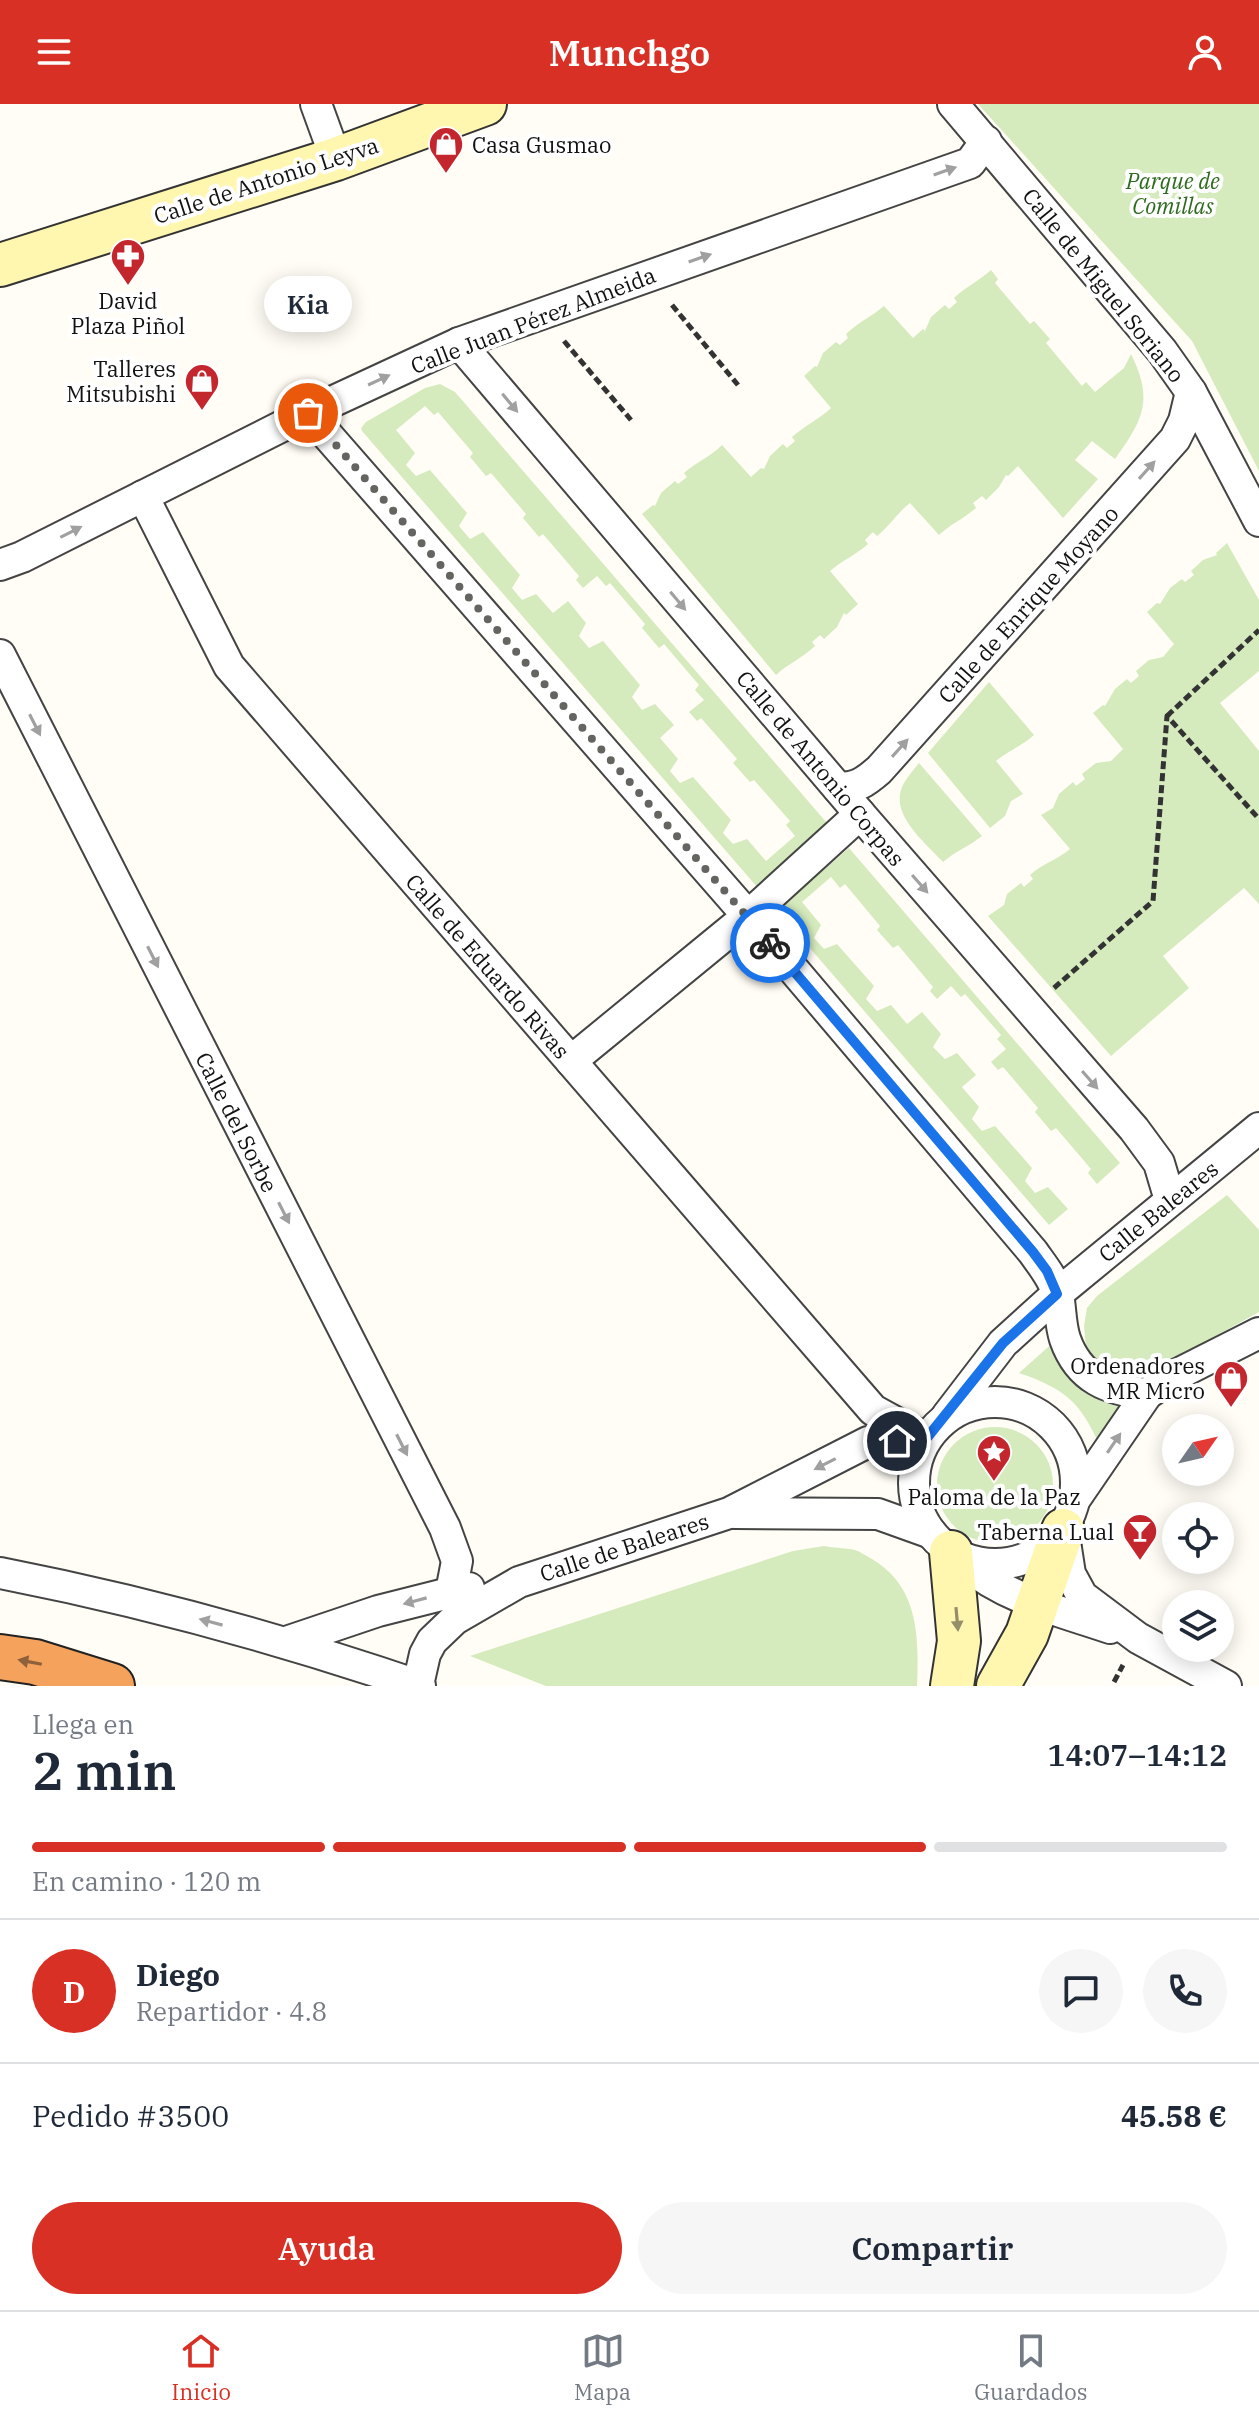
<!DOCTYPE html>
<html lang="es">
<meta charset="utf-8">
<style>
body{margin:0;font-family:"IBM Plex Serif",serif;background:#f6f6f7;color:#1f2937;height:100vh;display:flex;flex-direction:column;font-size:30px;white-space:nowrap}
*{box-sizing:border-box;margin:0}
p{font-size:26px;color:#747a83}
.icon{flex:none;width:44px;height:44px;fill:none;stroke:currentColor;stroke-width:2;stroke-linecap:round;stroke-linejoin:round}
.map{position:relative;height:1582px;overflow:hidden}
.details{display:flex;flex-direction:column;background:#fff;flex:1}
.details>*{flex:none}
.needle{width:52px;rotate:56deg}
.tools{position:absolute;left:1162px;top:1310px;display:grid;gap:16px}
.tools a{display:grid;place-items:center;width:72px;height:72px;border-radius:50%;background:#fff;box-shadow:0 4px 20px #0003;font-size:40px}
.pin{position:absolute;display:grid;place-items:center;width:68px;height:68px;color:#fff;margin:-34px;border:4px solid #fff;border-radius:50%;box-shadow:0 2px 8px #0007}
.courier{position:absolute;display:grid;place-items:center;width:80px;height:80px;margin:-40px;border:6px solid #1a73e8;border-radius:50%;background:#fff;color:#222;box-shadow:0 2px 10px #0007}
.bubble{position:absolute;height:56px;border-radius:28px;background:#fff;box-shadow:0 4px 20px #0003;font-size:26px;font-weight:600;line-height:56px;text-align:center}
.overview em{font-style:normal;font-weight:600}
.overview div{display:flex;flex-direction:column-reverse}
.overview{display:flex;align-items:center;justify-content:space-between;height:136px;padding:0 32px}
h1{font-size:52px;font-weight:600;line-height:60px}
.bar{display:grid;grid-template-columns:repeat(4,1fr);gap:12px 8px;align-content:center;height:96px;padding:0 32px}
.bar i{height:10px;border-radius:6px;background:#e0e1e3}
.bar .on{background:#d93025}
.bar p{grid-column:span 4}
.line{display:flex;align-items:center;gap:20px;padding:0 32px;border-top:2px solid #e0e1e3}
.line div{flex:1}
.round{display:grid;place-items:center;flex:none;width:84px;height:84px;border-radius:42px;background:#f6f6f7}
.cta{display:flex;gap:16px;margin-top:auto;padding:16px 32px}
.cta a{flex:1;height:92px;border-radius:48px;background:#d93025;color:#fff;font-size:32px;font-weight:600;line-height:92px;text-align:center}
.cta a+a{background:#f6f6f7;color:#1f2937}
header{display:flex;justify-content:space-between;align-items:center;height:104px;padding:0 32px;background:#d93025;color:#fff;font-size:36px;font-weight:600}
.menu{display:flex;justify-content:space-around;align-items:center;height:112px;border-top:2px solid #e0e1e3;background:#fff;font-size:22px;color:#747a83}
.menu a{display:grid;justify-items:center;gap:4px}
.menu .on{color:#d93025}
.map>svg:first-child{display:block}
.green{fill:#d5ebbd;fill-rule:evenodd}
.lines{fill:none;stroke-linecap:round;stroke-linejoin:round}
.street-casing{stroke:#444;stroke-width:34}
.secondary-casing{stroke:#333;stroke-width:46}
.highway-casing{stroke:#222;stroke-width:48}
.path{stroke:#333;stroke-width:5;stroke-dasharray:8 4;stroke-linecap:butt}
.street{stroke:#fff;stroke-width:30}
.secondary{stroke:#fff6b0;stroke-width:42}
.highway{stroke:#f5a25d;stroke-width:44}
.oneway{fill:#a0a0a0}
.oneway2{fill:#948f68}
.oneway3{fill:#8e613b}
.done{stroke:#646461;stroke-width:8;stroke-dasharray:0 14.4}
.route{stroke:#1a73e8;stroke-width:10}
.labels{text-anchor:middle;dominant-baseline:central;stroke-width:8;stroke-linejoin:round;paint-order:stroke}
.poi-label{font-size:22px;fill:#111;stroke:#fff;text-anchor:end}
.street-label{font-size:22px;fill:#111;stroke:#fff}
.park-label{font-size:22px;font-style:italic;fill:#2f6b1f;stroke:#fff}
</style>
<header><svg class="icon" aria-label="menu" viewBox="0 0 24 24"><path d="M4 6h16M4 12h16M4 18h16"/></svg>Munchgo<svg class="icon" aria-label="person" viewBox="0 0 24 24"><circle cx="12" cy="8" r="4"/><path d="M4 21q1-7 8-7t8 7"/></svg></header>
<div class="map">
<svg width="1259" height="1582" viewBox="0 0 1259 1582">
<rect width="100%" height="100%" fill="#fffdf5"/>
<g class="green">
<polygon points="978,0 1259,0 1259,367 1192,237"/>
<path d="M991,166L998,175L995,179L1030,220L1034,217L1050,235L1046,239L1082,282L1086,278L1095,288L1124,264L1131,250C1154,296 1143,316 1115,355L1092,337L1075,356L1098,375L1063,414L1018,362L1008,372L1006,371L999,383L986,396L982,392L973,399L976,404C962,416 952,419 939,431L910,399C896,410 892,420 877,432L873,428L865,436L868,440C854,452 843,456 830,467L858,500L846,511L844,509L837,523L824,535L820,531L812,538L815,542C801,555 789,559 776,571L642,410L653,401L655,402L661,389L675,377L678,380L687,373L684,369C698,357 710,353 722,341L751,373L761,364L764,365L770,352L783,340L787,344L795,337L792,333C807,320 818,316 831,304L804,272L815,262L817,263L823,249L836,238L840,241L848,234L846,230C860,217 871,213 884,202L913,234L923,225L925,227L931,213L945,201L949,205L957,198L954,194C967,182 979,177 991,166Z"/>
<path d="M440,280L455,288L827,719L758,784L362,327L361,324L366,318L425,284ZM425,302L434,311L438,308L473,349L470,353L486,372L491,369L526,410L523,414L539,433L543,430L579,472L576,476L583,484L597,472L606,482L610,479L645,520L642,524L659,544L664,540L699,581L695,586L704,596L689,608L697,617L701,614L737,655L733,659L750,678L754,676L790,717L786,721L795,732L766,757L747,735L733,740L723,729L731,716L693,673L680,679L670,667L678,655L660,634L674,621L655,600L642,606L632,593L640,581L603,537L589,544L579,532L586,519L568,497L553,509L536,490L522,496L512,484L520,471L483,428L470,435L459,422L467,409L430,366L416,372L406,361L415,349L396,326Z"/>
<path d="M1227,439L1259,496V567L1220,599L1259,647V800L1244,784L1163,852L1189,884L1111,952L988,812L1004,801L1007,790L1021,779L1024,783L1033,775L1030,771C1043,759 1057,756 1070,745L1041,711L1053,704L1059,690L1073,678L1076,682L1085,675L1082,670L1096,659L1111,657L1123,645L1093,609L1103,601L1105,602L1115,585L1127,575L1131,579L1139,572L1136,567L1149,556L1163,553L1174,540L1147,508L1157,499L1160,500L1170,484L1182,475L1185,478L1194,471L1191,467L1203,456L1217,451L1216,449Z"/>
<path d="M989,578L1034,631C1020,643 1010,646 996,657L1023,690L1011,697L1005,712L990,724L928,649Z"/>
<path d="M919,659L982,732C968,743 956,747 943,758C925,738 887,709 904,679C908,672 914,665 919,659Z"/>
<polygon points="849,744 1120,1059 1097,1080 1088,1069 1091,1065 1056,1024 1051,1027 1035,1008 1038,1004 1003,963 998,966 991,958 1006,945 997,935 1001,931 965,890 961,893 951,882 937,895 930,887 933,883 898,841 893,844 877,826 880,822 845,780 840,784 831,773 802,798 821,821 814,834 824,845 837,840 874,882 866,895 877,907 891,901 907,920 922,908 941,930 933,943 945,955 957,949 976,971 962,983 979,1003 972,1015 982,1027 995,1022 1032,1064 1025,1077 1035,1089 1048,1083 1068,1105 1049,1121 777,806"/>
<polygon points="1227,1091 1259,1126 1259,1208 1150,1268 1129,1273 1098,1259 1086,1243 1084,1222 1087,1204 1097,1192"/>
<path d="M1055,1237C1072,1271 1080,1295 1121,1303L1099,1340C1080,1297 1063,1284 1019,1269Z"/>
<circle cx="995" cy="1381" r="58"/>
<path d="M824,1442C834,1444 846,1444 855,1446C861,1448 866,1452 872,1455C919,1483 919,1533 917,1582H546L470,1552L793,1447Z"/>
</g>
<g class="lines">
<g class="street-casing">
<g id="street">
<polyline points="316,0 336,55"/>
<polyline points="953,0 1162,247 1191,288 1259,417"/>
<polyline points="459,239 860,710 1134,1025 1159,1059 1170,1096"/>
<path d="M308,309L748,812L1033,1148C1042,1161 1054,1175 1058,1191C1061,1205 1060,1220 1065,1235C1079,1275 1108,1286 1147,1290"/>
<polyline points="143,392 229,562 873,1306 926,1335"/>
<polyline points="0,461 22,453 308,309 459,239 970,59 986,37"/>
<polyline points="0,551 445,1424 457,1457 451,1488"/>
<path d="M838,684C857,684 865,678 879,666L1175,335L1184,317L1191,288"/>
<polyline points="571,957 748,812 860,710"/>
<circle cx="995" cy="1379" r="81"/>
<polyline points="947,1312 1003,1239 1057,1190 1259,1024"/>
<polyline points="1073,1398 1147,1290 1170,1274 1259,1229"/>
<polyline points="735,1409 878,1410 931,1429"/>
<polyline points="1064,1431 1070,1470 1082,1492 1138,1534 1226,1582"/>
<path d="M965,1460C1005,1494 1060,1507 1110,1524"/>
<path d="M0,1469C143,1497 282,1535 420,1582"/>
<polyline points="286,1538 378,1507 469,1484"/>
<polyline points="418,1581 425,1550 432,1537 455,1515 519,1478 729,1409 868,1338 926,1335"/>
</g>
</g>
<g class="secondary-casing">
<g id="secondary">
<polyline points="0,161 336,55 485,0"/>
<polyline points="951,1448 959,1537 952,1582"/>
<polyline points="998,1582 1027,1530 1063,1426"/>
</g>
</g>
<g class="highway-casing">
<polyline id="highway" points="0,1553 35,1558 112,1582"/>
</g>
<g class="path">
<polyline points="672,201 738,281"/>
<polyline points="564,237 631,316"/>
<polyline points="1167,612 1259,526"/>
<polyline points="1054,884 1153,797 1167,612 1259,715"/>
<polyline points="1114,1578 1123,1561"/>
</g>
<use href="#street" class="street"/>
<use href="#secondary" class="secondary"/>
<use href="#highway" class="highway"/>
</g>
<defs><path id="oneway-solid" d="M-6-.8H1V-3.2L6.5 0L1 3.2V.8H-6Z" transform="scale(2)"/></defs>
<g class="oneway">
<use href="#oneway-solid" transform="translate(945 67) rotate(-19)"/>
<use href="#oneway-solid" transform="translate(700 154) rotate(-19)"/>
<use href="#oneway-solid" transform="translate(379 276) rotate(-25)"/>
<use href="#oneway-solid" transform="translate(510 299) rotate(50)"/>
<use href="#oneway-solid" transform="translate(1147 366) rotate(-48)"/>
<use href="#oneway-solid" transform="translate(71 428) rotate(-27)"/>
<use href="#oneway-solid" transform="translate(678 497) rotate(50)"/>
<use href="#oneway-solid" transform="translate(35 621) rotate(63)"/>
<use href="#oneway-solid" transform="translate(900 644) rotate(-48)"/>
<use href="#oneway-solid" transform="translate(920 780) rotate(49)"/>
<use href="#oneway-solid" transform="translate(153 853) rotate(63)"/>
<use href="#oneway-solid" transform="translate(1090 976) rotate(49)"/>
<use href="#oneway-solid" transform="translate(284 1109) rotate(63)"/>
<use href="#oneway-solid" transform="translate(1114 1339) rotate(-56)"/>
<use href="#oneway-solid" transform="translate(402 1341) rotate(63)"/>
<use href="#oneway-solid" transform="translate(825 1360) rotate(153)"/>
<use href="#oneway-solid" transform="translate(415 1497) rotate(165)"/>
<use href="#oneway-solid" transform="translate(211 1518) rotate(-165)"/>
</g>
<use class="oneway2" href="#oneway-solid" transform="translate(957 1515) rotate(85)"/>
<use class="oneway3" href="#oneway-solid" transform="translate(30 1558) rotate(-169)"/>
<g class="lines">
<polyline class="done" points="308,309 770,839"/>
<polyline class="route" points="770,839 1033,1148 1047,1167 1057,1190 1003,1239 926,1335 897,1337"/>
</g>
<defs>
<g id="shop-pin" transform="scale(1.8)"><path d="M0 17L-7.5 6A9.5 9.5 0 1 1 7.5 6Z" fill="#c4262e" stroke="#fff"/><path d="M-5-2.5h2.3a2.7 3.5 0 0 1 5.4 0H5L5.5 6h-11ZM-1.5-2.5h3a1.5 2.3 0 0 0-3 0Z" fill="#fff"/></g>
<g id="pharmacy-pin" transform="scale(1.8)"><path d="M0 17L-7.5 6A9.5 9.5 0 1 1 7.5 6Z" fill="#c4262e" stroke="#fff"/><path d="M-2-6h4v4h4v4h-4v4h-4v-4h-4v-4h4Z" fill="#fff"/></g>
<g id="sight-pin" transform="scale(1.8)"><path d="M0 17L-7.5 6A9.5 9.5 0 1 1 7.5 6Z" fill="#c4262e" stroke="#fff"/><path d="M0-6L1.8-2.2L6-1.7L2.9 1.2L3.7 5.4L0 3.3L-3.7 5.4L-2.9 1.2L-6-1.7L-1.8-2.2Z" fill="#fff"/></g>
<g id="bar-pin" transform="scale(1.8)"><path d="M0 17L-7.5 6A9.5 9.5 0 1 1 7.5 6Z" fill="#c4262e" stroke="#fff"/><path d="M-6-5H6L.8 .8V4.5H3.5V6h-7V4.5H-.8V.8Z" fill="#fff"/></g>
</defs>
<g fill-rule="evenodd">
<use href="#shop-pin" x="446" y="40"/>
<use href="#pharmacy-pin" x="128" y="152"/>
<use href="#shop-pin" x="202" y="277"/>
<use href="#shop-pin" x="1231" y="1274"/>
<use href="#sight-pin" x="994" y="1348"/>
<use href="#bar-pin" x="1140" y="1427"/>
</g>
<g class="labels">
<g class="poi-label">
<text x="472" y="40" text-anchor="start">Casa Gusmao</text>
<text x="128" y="196" text-anchor="middle">David<tspan x="128" dy="25">Plaza Piñol</tspan></text>
<text x="176" y="264">Talleres<tspan x="176" dy="25">Mitsubishi</tspan></text>
<text x="1205" y="1261">Ordenadores<tspan x="1205" dy="25">MR Micro</tspan></text>
<text x="994" y="1392" text-anchor="middle">Paloma de la Paz</text>
<text x="1114" y="1427">Taberna Lual</text>
</g>
<g class="street-label">
<text transform="translate(266 76) rotate(-18)">Calle de Antonio Leyva</text>
<text transform="translate(1104 181) rotate(51)">Calle de Miguel Soriano</text>
<text transform="translate(533 216) rotate(-21)">Calle Juan Pérez Almeida</text>
<text transform="translate(1028 500) rotate(-48)">Calle de Enrique Moyano</text>
<text transform="translate(821 664) rotate(50)">Calle de Antonio Corpas</text>
<text transform="translate(488 862) rotate(49)">Calle de Eduardo Rivas</text>
<text transform="translate(237 1018) rotate(63)">Calle del Sorbe</text>
<text transform="translate(1158 1107) rotate(-39)">Calle Baleares</text>
<text transform="translate(624 1443) rotate(-18)">Calle de Baleares</text>
</g>
<g class="park-label">
<text x="1173" y="76">Parque de<tspan x="1173" dy="25">Comillas</tspan></text>
</g>
</g>
</svg>
<div class="tools">
<a><svg class="needle" viewBox="-14 -14 28 28"><path d="M0-13l5 13h-10z" fill="#e53935"/><path d="M0 13l5-13h-10z" fill="#747a83"/></svg></a>
<a><svg class="icon" aria-label="locate" viewBox="0 0 24 24"><circle cx="12" cy="12" r="6"/><path d="M12 2v4M12 18v4M2 12h4M18 12h4"/></svg></a>
<a><svg class="icon" aria-label="layers" viewBox="0 0 24 24"><path d="M12 4l9 5-9 5-9-5zM3 14l9 5 9-5"/></svg></a>
</div>
<div class="pin" style="left:308px;top:309px;background:#ea580c"><svg class="icon" aria-label="bag" viewBox="0 0 24 24"><path d="M5 8h14l-1 12H6zM9 8a3 3 0 0 1 6 0"/></svg></div>
<div class="pin" style="left:897px;top:1337px;background:#1f2937"><svg class="icon" aria-label="home" viewBox="0 0 24 24"><path d="M3 11l9-7 9 7M6 9v11h12V9"/></svg></div>
<div class="courier" style="left:770px;top:839px"><svg class="icon" aria-label="bike" viewBox="0 0 24 24"><circle cx="6" cy="16" r="4"/><circle cx="18" cy="16" r="4"/><path d="M6 16l4-8h5l3 8M10 8l3 8H6M13 5h3"/></svg></div>
<div class="bubble" style="left:264px;top:172px;width:88px">Kia</div>
</div>
<section class="details">
<div class="overview"><div><h1>2 min</h1><p>Llega en</p></div><em>14:07–14:12</em></div>
<div class="bar"><i class="on"></i><i class="on"></i><i class="on"></i><i></i><p>En camino · 120 m</p></div>
<div class="line" style="height:144px"><b class="round" style="background:#d93025;color:#fff">D</b><div><b>Diego</b><p>Repartidor · 4.8</p></div><a class="round"><svg class="icon" aria-label="chat" viewBox="0 0 24 24"><path d="M4 5h16v11H9l-5 4z"/></svg></a><a class="round"><svg class="icon" aria-label="phone" viewBox="0 0 24 24"><path d="M5 4h4l2 5-3 2q2 4 5 5l2-3 5 2v4C11 20 4 13 5 4z"/></svg></a></div>
<div class="line" style="height:104px"><div>Pedido #3500</div><b>45.58 €</b></div>
<div class="cta"><a>Ayuda</a><a>Compartir</a></div>
</section>
<nav class="menu">
<a class="on"><svg class="icon" aria-label="home" viewBox="0 0 24 24"><path d="M3 11l9-7 9 7M6 9v11h12V9"/></svg>Inicio</a>
<a><svg class="icon" aria-label="map" viewBox="0 0 24 24"><path d="M3 6l6-2 6 2 6-2v14l-6 2-6-2-6 2zM9 4v14M15 6v14"/></svg>Mapa</a>
<a><svg class="icon" aria-label="saved" viewBox="0 0 24 24"><path d="M7 4h10v16l-5-4-5 4z"/></svg>Guardados</a>
</nav>
